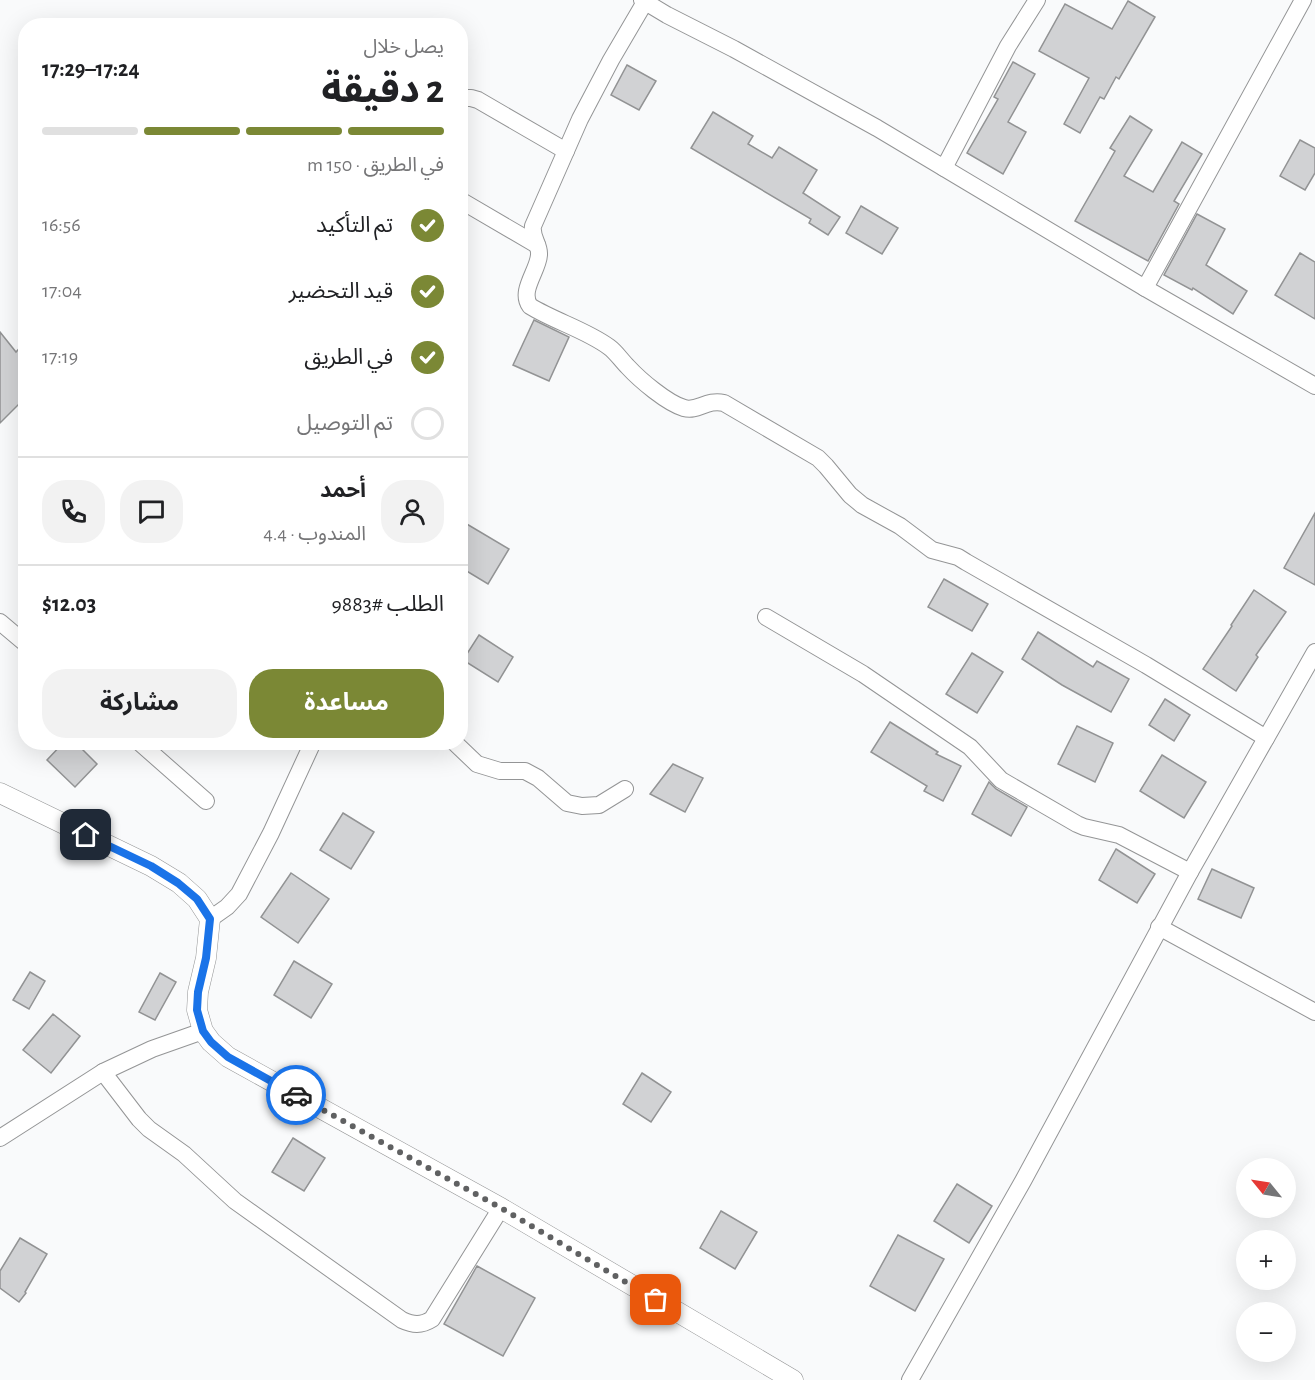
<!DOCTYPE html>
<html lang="ar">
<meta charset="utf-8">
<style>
body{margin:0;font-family:"Alegreya Sans","Noto Sans Arabic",sans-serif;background:#f2f2f2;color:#202124;direction:rtl;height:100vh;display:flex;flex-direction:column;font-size:22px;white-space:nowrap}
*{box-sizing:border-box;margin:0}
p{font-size:20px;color:#757577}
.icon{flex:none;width:33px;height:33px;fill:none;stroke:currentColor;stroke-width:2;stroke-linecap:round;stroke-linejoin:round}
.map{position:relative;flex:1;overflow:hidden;direction:ltr}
.panel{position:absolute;left:18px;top:18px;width:450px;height:732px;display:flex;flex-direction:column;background:#fff;border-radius:24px;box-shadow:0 6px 24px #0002;direction:rtl}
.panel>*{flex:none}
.needle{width:39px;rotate:300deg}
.buttons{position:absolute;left:1236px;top:1158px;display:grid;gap:12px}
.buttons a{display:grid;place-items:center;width:60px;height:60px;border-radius:50%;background:#fff;box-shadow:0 6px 24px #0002;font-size:30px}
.pin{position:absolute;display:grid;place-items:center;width:51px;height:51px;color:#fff;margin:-26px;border-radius:12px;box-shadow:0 3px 9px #0006}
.courier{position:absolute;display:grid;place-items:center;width:60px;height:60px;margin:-30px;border:4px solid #1a73e8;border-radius:50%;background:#fff;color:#222;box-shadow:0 2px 8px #0007}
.summary em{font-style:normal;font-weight:700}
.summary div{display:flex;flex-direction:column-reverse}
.summary{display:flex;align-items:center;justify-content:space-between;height:102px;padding:0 24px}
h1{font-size:39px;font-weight:700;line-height:45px}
.bar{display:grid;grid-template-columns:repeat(4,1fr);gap:9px 6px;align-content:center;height:72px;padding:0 24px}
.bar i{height:8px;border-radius:4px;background:#e0e0e0}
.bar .active{background:#7b8835}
.bar p{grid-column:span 4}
.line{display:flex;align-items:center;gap:15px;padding:0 24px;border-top:2px solid #e0e0e0}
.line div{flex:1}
.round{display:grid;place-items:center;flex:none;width:63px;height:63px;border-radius:24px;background:#f2f2f2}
ol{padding:0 24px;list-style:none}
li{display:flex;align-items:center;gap:18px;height:66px}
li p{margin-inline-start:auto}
li .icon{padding:6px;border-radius:50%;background:#7b8835;color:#fff;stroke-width:4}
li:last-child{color:#757577}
li i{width:33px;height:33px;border:3px solid #e0e0e0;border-radius:50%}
.action{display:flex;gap:12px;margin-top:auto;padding:12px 24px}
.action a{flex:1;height:69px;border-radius:24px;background:#7b8835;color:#fff;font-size:24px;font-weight:700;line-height:69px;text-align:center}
.action a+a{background:#f2f2f2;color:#202124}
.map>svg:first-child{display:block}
.building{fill:#d1d2d4;stroke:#929394;stroke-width:1.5}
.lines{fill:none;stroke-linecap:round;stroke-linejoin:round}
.minor-casing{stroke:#949596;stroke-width:18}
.tertiary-casing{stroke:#949596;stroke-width:21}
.minor{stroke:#fff;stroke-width:16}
.tertiary{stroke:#fff;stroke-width:20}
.done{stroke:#606162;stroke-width:6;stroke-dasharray:0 10.8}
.route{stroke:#1a73e8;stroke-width:8}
</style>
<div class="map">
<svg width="1315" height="1380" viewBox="0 0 1315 1380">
<rect width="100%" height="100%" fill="#f9fafb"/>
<g class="building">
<polygon points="1128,1 1155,17 1119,79 1116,77 1104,99 1100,97 1080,133 1064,124 1089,78 1039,51 1065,4 1112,29"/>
<polygon points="1013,62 1035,74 1008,122 1026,132 1003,174 967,153 998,99 994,97"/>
<polygon points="627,65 656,81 639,110 611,95"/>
<polygon points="713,112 753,136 748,144 772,158 779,147 817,170 803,193 840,217 828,235 809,223 811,219 691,148"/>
<polygon points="1130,116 1152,130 1124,176 1153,192 1182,142 1202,154 1174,201 1179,204 1148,261 1075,221 1115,151 1110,148"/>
<polygon points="1300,140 1315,148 1315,173 1305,190 1280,176"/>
<polygon points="861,206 898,228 882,254 846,233"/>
<polygon points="1197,214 1225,229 1206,265 1247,291 1233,314 1193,288 1192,290 1164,275"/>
<polygon points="1300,253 1315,262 1315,319 1275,295"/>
<polygon points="534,320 569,337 549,381 513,365"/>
<polygon points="0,332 16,352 26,341 26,397 0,423"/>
<polygon points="1315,513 1315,585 1284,568"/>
<polygon points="460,520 509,549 488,584 460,567"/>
<polygon points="944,579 988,604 972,631 928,607"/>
<polygon points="1254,590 1286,612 1256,655 1258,657 1236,691 1203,669 1232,626 1231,625"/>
<polygon points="1038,632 1093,667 1097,661 1129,679 1111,712 1062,685 1022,659"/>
<polygon points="479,635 513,657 498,682 463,660"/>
<polygon points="972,653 1003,672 977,713 946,694"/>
<polygon points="1165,699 1190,715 1174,741 1149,725"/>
<polygon points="890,722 938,752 936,754 961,766 943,801 924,791 927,786 871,752"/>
<polygon points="1077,726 1113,743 1095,782 1058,764"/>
<polygon points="64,742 75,742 97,764 75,787 47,760"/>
<polygon points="1162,755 1206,782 1184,818 1140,791"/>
<polygon points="673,764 703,778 685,812 650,794"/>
<polygon points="989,782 996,789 1027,807 1011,836 972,814"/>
<polygon points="343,813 374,832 351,869 320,850"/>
<polygon points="1116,849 1155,874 1137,903 1099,880"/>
<polygon points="1212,869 1254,888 1241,918 1198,899"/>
<polygon points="291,873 329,899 298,943 261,917"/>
<polygon points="294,961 332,984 311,1018 274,995"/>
<polygon points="30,972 45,981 29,1009 13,1000"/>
<polygon points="160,973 176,982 155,1020 139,1012"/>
<polygon points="53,1014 80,1036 51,1073 23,1050"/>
<polygon points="642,1073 671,1092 651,1122 623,1104"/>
<polygon points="293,1138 325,1158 304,1191 272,1172"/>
<polygon points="957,1184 992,1206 969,1243 934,1221"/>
<polygon points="721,1211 757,1232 735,1269 700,1248"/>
<polygon points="898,1235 944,1259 915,1311 870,1286"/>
<polygon points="20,1238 47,1254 25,1292 26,1293 19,1302 0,1288 0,1271"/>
<polygon points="477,1266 535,1298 503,1356 444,1324"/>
</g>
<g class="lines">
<g class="minor-casing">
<g id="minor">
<polyline points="642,0 667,15 734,49 877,128 1145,288 1315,386"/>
<path d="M645,2L611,60L580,119L533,226C531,238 540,244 539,255C538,271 519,291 530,306C554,321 586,330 609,347C616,352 621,360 628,367C640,380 667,403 684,408C698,412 706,399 724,403L818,458L826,466L850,495L862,505L900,526L932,550L958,557L966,562L1146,665L1266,738"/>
<polyline points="460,98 471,98 478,100 566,151"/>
<polyline points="944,168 1008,46 1037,0"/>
<polyline points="460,200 537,245"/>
<polyline points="1145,288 1303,0"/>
<polyline points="766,617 863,674 970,747 1001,780 1077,824 1084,827 1119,835 1190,872"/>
<polyline points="0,622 26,644"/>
<polyline points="139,742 206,801"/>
<polyline points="454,742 477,764 500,771 525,771 538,778 567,803 582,806 599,805 625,789"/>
<polyline points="210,919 227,907 239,894 271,833 313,742"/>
<polyline points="1159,927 1315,1012"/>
<path d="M103,1072L139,1119L149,1129L184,1154L235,1201L402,1320C413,1325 421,1326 432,1319L501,1208"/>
<polyline points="0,1138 103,1072 152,1049 203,1031"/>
<polyline points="910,1380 1023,1181 1190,872 1315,652"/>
</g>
</g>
<g class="tertiary-casing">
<polyline id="tertiary" points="0,793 151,866 179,883 197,899 210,919 206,958 198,992 197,1010 203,1031 211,1042 228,1057 501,1208 793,1380"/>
</g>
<use href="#minor" class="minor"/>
<use href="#tertiary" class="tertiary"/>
</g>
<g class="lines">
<polyline class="done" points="296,1095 501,1208 656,1300"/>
<polyline class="route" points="86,835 151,866 178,883 197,899 210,919 206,958 198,992 197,1010 203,1031 211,1042 228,1057 296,1095"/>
</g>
</svg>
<div class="buttons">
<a><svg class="needle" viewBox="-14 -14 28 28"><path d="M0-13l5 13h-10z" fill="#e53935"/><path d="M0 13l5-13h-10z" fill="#757577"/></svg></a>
<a>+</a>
<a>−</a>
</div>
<div class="pin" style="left:656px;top:1300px;background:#ea580c"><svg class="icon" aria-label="bag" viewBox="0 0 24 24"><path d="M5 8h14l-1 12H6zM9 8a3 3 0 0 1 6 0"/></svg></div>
<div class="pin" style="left:86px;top:835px;background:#1f2937"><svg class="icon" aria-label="home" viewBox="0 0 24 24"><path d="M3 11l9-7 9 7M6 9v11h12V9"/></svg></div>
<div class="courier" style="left:296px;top:1095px"><svg class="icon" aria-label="car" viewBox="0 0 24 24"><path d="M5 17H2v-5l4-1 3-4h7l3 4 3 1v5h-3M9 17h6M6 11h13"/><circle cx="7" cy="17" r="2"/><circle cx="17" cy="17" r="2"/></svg></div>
<section class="panel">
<div class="summary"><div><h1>2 دقيقة</h1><p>يصل خلال</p></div><em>17:24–17:29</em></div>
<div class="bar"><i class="active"></i><i class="active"></i><i class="active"></i><i></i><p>في الطريق · 150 m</p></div>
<ol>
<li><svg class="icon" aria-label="check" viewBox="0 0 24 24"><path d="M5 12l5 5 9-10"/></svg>تم التأكيد<p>16:56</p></li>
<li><svg class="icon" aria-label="check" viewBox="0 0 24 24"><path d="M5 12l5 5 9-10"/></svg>قيد التحضير<p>17:04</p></li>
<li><svg class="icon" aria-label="check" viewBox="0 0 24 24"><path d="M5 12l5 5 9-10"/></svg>في الطريق<p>17:19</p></li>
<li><i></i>تم التوصيل</li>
</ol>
<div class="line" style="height:108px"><a class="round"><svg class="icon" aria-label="person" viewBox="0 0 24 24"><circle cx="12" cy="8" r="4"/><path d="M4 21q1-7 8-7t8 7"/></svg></a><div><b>أحمد</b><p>المندوب · 4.4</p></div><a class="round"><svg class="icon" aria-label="chat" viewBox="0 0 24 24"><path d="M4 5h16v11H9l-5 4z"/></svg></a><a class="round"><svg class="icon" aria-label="phone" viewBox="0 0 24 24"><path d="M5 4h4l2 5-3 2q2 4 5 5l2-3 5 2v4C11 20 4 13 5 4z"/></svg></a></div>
<div class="line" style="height:78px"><div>الطلب #9883</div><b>$12.03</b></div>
<div class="action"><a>مساعدة</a><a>مشاركة</a></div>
</section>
</div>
